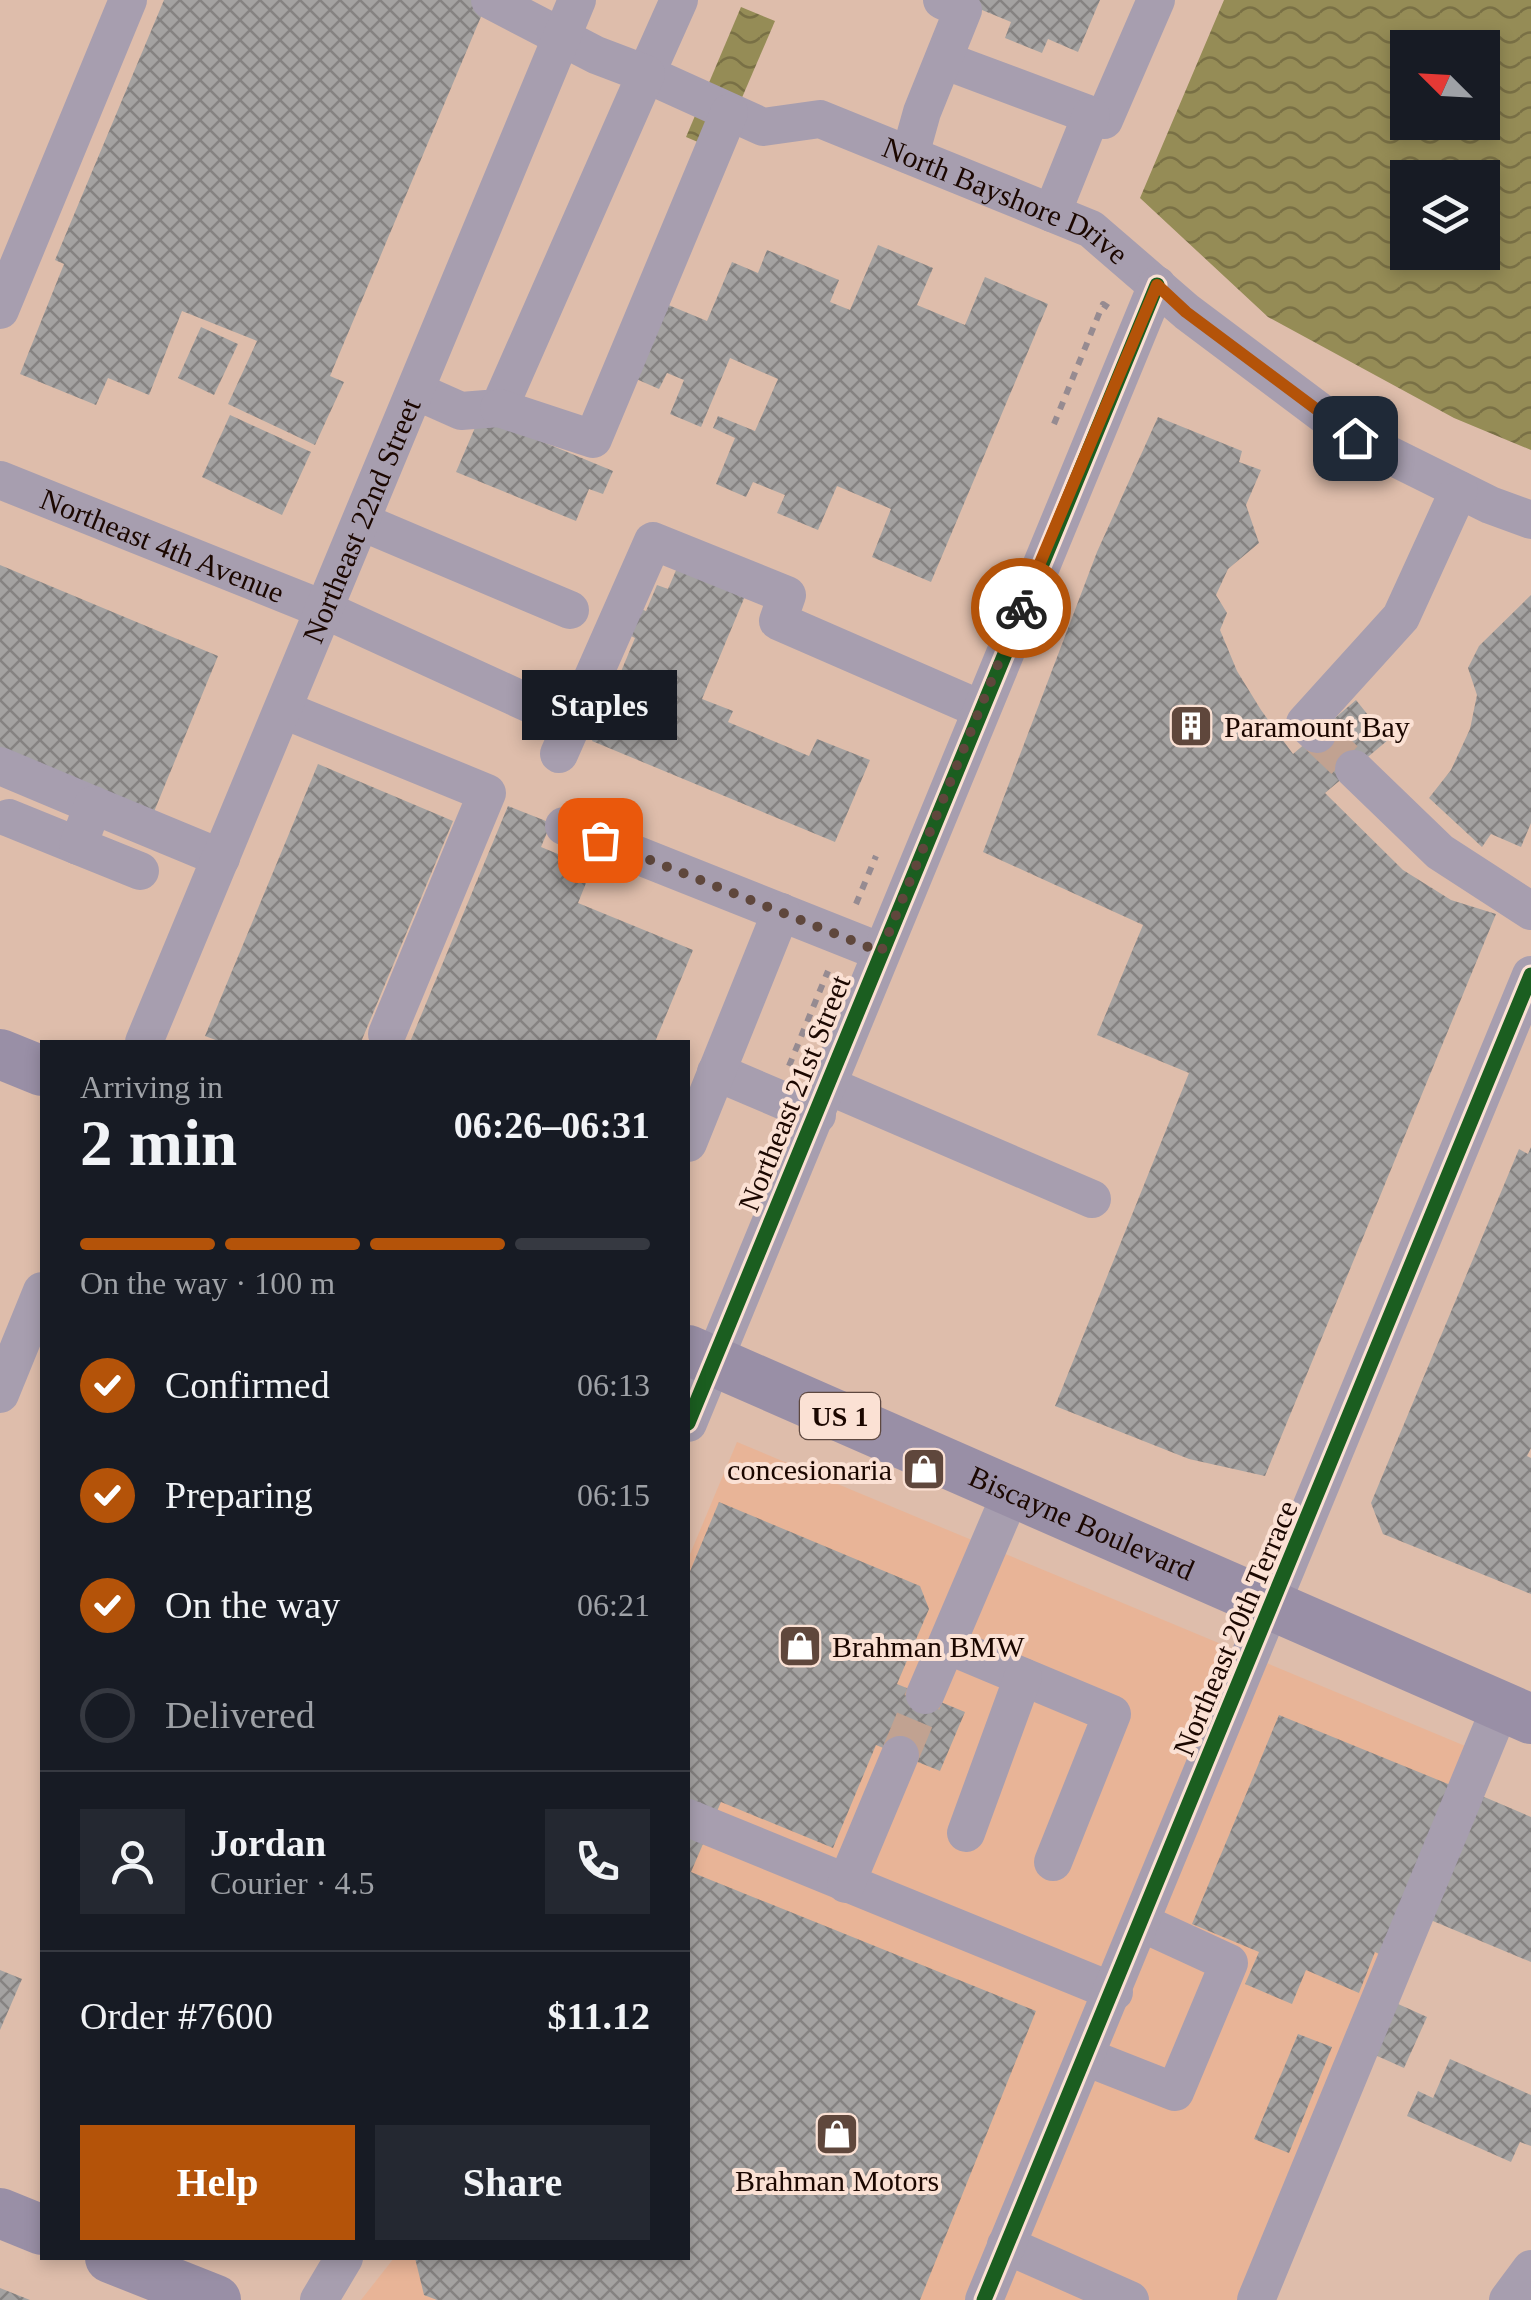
<!DOCTYPE html>
<meta charset="utf-8">
<style>
body{margin:0;font-family:"Times New Roman",serif;background:#242831;color:#f1f3f6;height:100vh;display:flex;flex-direction:column;font-size:38px;white-space:nowrap}
*{box-sizing:border-box;margin:0}
p{font-size:32px;color:#9ea1a6}
.icon{flex:none;width:55px;height:55px;fill:none;stroke:currentColor;stroke-width:2;stroke-linecap:round;stroke-linejoin:round}
.map{position:relative;flex:1;overflow:hidden}
.panel{position:absolute;left:40px;top:1040px;width:650px;height:1220px;display:flex;flex-direction:column;background:#171b24;border-radius:0px;box-shadow:0 5px 15px #0003}
.panel>*{flex:none}
.needle{width:65px;rotate:294deg}
.buttons{position:absolute;left:1390px;top:30px;display:grid;gap:20px}
.buttons a{display:grid;place-items:center;width:110px;height:110px;border-radius:0px;background:#171b24;box-shadow:0 5px 15px #0003;font-size:50px}
.pin{position:absolute;display:grid;place-items:center;width:85px;height:85px;color:#fff;margin:-42px;border-radius:20px;box-shadow:0 5px 15px #0006}
.courier{position:absolute;display:grid;place-items:center;width:100px;height:100px;margin:-50px;border:8px solid #b45309;border-radius:50%;background:#fff;color:#222;box-shadow:0 2px 12px #0007}
.bubble{position:absolute;height:70px;border-radius:0px;background:#171b24;box-shadow:0 5px 15px #0003;font-size:32px;font-weight:600;line-height:70px;text-align:center}
.summary em{font-style:normal;font-weight:600}
.summary div{display:flex;flex-direction:column-reverse}
.summary{display:flex;align-items:center;justify-content:space-between;height:170px;padding:0 40px}
h1{font-size:65px;font-weight:600;line-height:75px}
.bar{display:grid;grid-template-columns:repeat(4,1fr);gap:15px 10px;align-content:center;height:120px;padding:0 40px}
.bar i{height:12px;border-radius:8px;background:#363941}
.bar .active{background:#b45309}
.bar p{grid-column:span 4}
.line{display:flex;align-items:center;gap:25px;padding:0 40px;border-top:2px solid #363941}
.line div{flex:1}
.round{display:grid;place-items:center;flex:none;width:105px;height:105px;border-radius:0px;background:#242831}
ol{padding:0 40px;list-style:none}
li{display:flex;align-items:center;gap:30px;height:110px}
li p{margin-inline-start:auto}
li .icon{padding:10px;border-radius:50%;background:#b45309;color:#fff;stroke-width:4}
li:last-child{color:#9ea1a6}
li i{width:55px;height:55px;border:5px solid #363941;border-radius:50%}
.action{display:flex;gap:20px;margin-top:auto;padding:20px 40px}
.action a{flex:1;height:115px;border-radius:0px;background:#b45309;color:#fff;font-size:40px;font-weight:600;line-height:115px;text-align:center}
.action a+a{background:#242831;color:#f1f3f6}
.map>svg:first-child{display:block}
.built{fill:#e8b497}
.water{fill:url(#water-waves);fill-rule:evenodd}
.building{fill:url(#building-cross-hatch)}
.lines{fill:none;stroke-linecap:round;stroke-linejoin:round}
.minor-tunnel{stroke:#c1a291;stroke-width:38;stroke-dasharray:38 19;stroke-linecap:butt}
.path{stroke:#968b91;stroke-width:6;stroke-dasharray:8 8;stroke-linecap:butt}
.minor{stroke:#a79eaf;stroke-width:38}
.major{stroke:#998fa6;stroke-width:50}
.cycleway-casing{stroke:#fbe1d4;stroke-width:21}
.cycleway{stroke:#1b5e20;stroke-width:15}
.done{stroke:#5f473c;stroke-width:10;stroke-dasharray:0 18}
.route{stroke:#b45309;stroke-width:12}
.labels{text-anchor:middle;dominant-baseline:central;stroke-width:8;stroke-linejoin:round;paint-order:stroke}
.shield{fill:#fbe1d4;stroke:#5e4840;stroke-width:2.5}
.shield-label{font-size:28px;font-weight:bold;fill:#1b0700}
.street-label{font-size:30px;fill:#1b0700;stroke:#fbe1d4}
.poi-label{font-size:30px;fill:#1b0700;stroke:#fbe1d4;text-anchor:start}
</style>
<div class="map">
<svg width="1531" height="2300" viewBox="0 0 1531 2300">
<defs>
<pattern id="water-waves" width="16" height="10" patternUnits="userSpaceOnUse" patternTransform="scale(2.5)"><rect width="16" height="10" fill="#958c56"/><path d="M0 5q4-4 8 0t8 0" fill="none" stroke="#797045"/></pattern>
<pattern id="building-cross-hatch" width="8" height="8" patternUnits="userSpaceOnUse" patternTransform="scale(2.5)"><rect width="8" height="8" fill="#a4a2a1"/><path d="M0 0l8 8M0 8l8-8" fill="none" stroke="#858281"/></pattern>
</defs>
<rect width="100%" height="100%" fill="#debdab"/>
<polygon class="built" points="737,1442 1470,1748 1248,2300 361,2300 394,2258 688,2258 688,1559"/>
<g class="water">
<path d="M1224,0H1531V450L1454,418L1268,317L1140,198ZM1408,48H1482V122H1408ZM1408,178H1482V252H1408Z"/>
<polygon points="741,7 775,21 719,151 686,137"/>
</g>
<g class="building">
<polygon points="164,0 488,0 330,376 344,382 315,445 228,404 257,341 182,311 149,395 108,378 96,405 20,374 64,264 55,260"/>
<polygon points="973,0 1100,0 1078,52 1048,39 1042,53 1005,38 1011,22 970,5"/>
<polygon points="878,245 933,268 917,305 965,325 985,277 1048,304 931,582 872,557 891,509 837,486 818,530 777,513 785,495 753,482 746,497 716,484 735,438 713,428 718,416 755,431 778,379 730,358 701,427 670,414 684,380 667,373 659,389 634,378 666,304 707,321 732,262 758,273 767,250 839,280 830,302 850,310"/>
<polygon points="201,327 238,344 214,395 178,378"/>
<polygon points="230,415 311,452 282,515 202,477"/>
<polygon points="480,416 613,471 603,494 589,489 576,521 456,472"/>
<polygon points="1158,417 1242,451 1239,462 1261,470 1246,505 1259,543 1228,569 1216,595 1227,613 1220,630 1237,671 1261,710 1293,754 1356,700 1388,740 1325,793 1403,870 1451,900 1496,914 1265,1476 1189,1459 1055,1406 1189,1073 1097,1035 1143,925 983,852 1097,552"/>
<polygon points="680,561 748,589 702,699 733,711 728,722 809,756 817,739 870,760 835,842 592,741 635,638 623,632 633,606 646,611 657,585 668,589"/>
<polygon points="0,565 218,656 151,819 0,757"/>
<polygon points="1531,595 1531,823 1521,847 1491,834 1482,847 1429,798 1451,770 1470,729 1477,695 1468,668 1479,646"/>
<polygon points="318,764 453,821 361,1042 221,1042 205,1036"/>
<polygon points="508,806 551,823 541,847 592,868 578,903 693,950 655,1042 410,1042"/>
<polygon points="1531,1147 1531,1448 1527,1456 1531,1458 1531,1594 1383,1534 1371,1503 1519,1149 1528,1154"/>
<polygon points="719,1502 920,1586 929,1609 897,1684 965,1712 940,1771 876,1745 833,1848 721,1802 691,1872 1036,2011 920,2300 437,2300 424,2295 415,2258 688,2258 688,1576"/>
<polygon points="1279,1715 1453,1786 1383,1956 1375,1952 1359,1993 1306,1970 1292,2004 1245,1984 1259,1952 1192,1924"/>
<polygon points="1482,1796 1531,1817 1531,1962 1421,1916"/>
<polygon points="0,1970 22,1979 0,2030"/>
<polygon points="1387,1999 1427,2017 1404,2068 1364,2050"/>
<polygon points="1298,2034 1332,2047 1289,2153 1254,2139"/>
<polygon points="1450,2059 1531,2095 1531,2146 1520,2142 1511,2162 1407,2116 1418,2091 1433,2098"/>
<polygon points="0,2288 30,2300 0,2300"/>
</g>
<g class="lines">
<g class="minor-tunnel">
<polyline points="1317,734 1354,769"/>
<polyline points="900,1755 925,1695"/>
</g>
<g class="path">
<polyline points="1054,424 1103,304 1109,308"/>
<polyline points="856,904 876,856"/>
<polyline points="789,1066 828,971"/>
</g>
<g class="minor">
<path id="s1" d="M679,0L646,74L763,127L820,119L1091,229L1187,312L1355,438L1490,505L1531,520"/>
<polyline points="946,61 1104,120 1156,0"/>
<polyline points="910,155 922,112 963,10 942,0"/>
<polyline points="1052,213 1091,116"/>
<polyline points="0,310 128,0"/>
<polyline points="416,391 461,411 499,408 646,74 596,55 490,0"/>
<polyline points="499,408 593,439 729,113"/>
<path id="s2" d="M0,480L325,610L537,707"/>
<polyline points="362,522 570,610"/>
<polyline points="284,710 487,793 387,1034"/>
<polyline points="1317,734 1305,723 1401,617 1459,490"/>
<polyline points="559,754 653,541 787,595 778,621 980,709"/>
<polyline points="0,766 93,805"/>
<polyline points="1354,769 1440,852 1531,911"/>
<polyline points="9,818 78,846"/>
<polyline points="564,826 881,952"/>
<polyline points="140,871 78,846 93,805 221,858"/>
<path id="s3" d="M144,1042L577,0"/>
<polyline points="716,1072 817,1115"/>
<polyline points="829,1086 1092,1199"/>
<polyline points="688,1143 781,912"/>
<polyline points="0,1394 42,1291"/>
<polyline points="688,1423 1157,285"/>
<polyline points="947,1645 1112,1714 1053,1862"/>
<polyline points="925,1695 1012,1491"/>
<polyline points="688,1818 1114,1992"/>
<polyline points="966,1833 1023,1677"/>
<polyline points="846,1884 900,1755"/>
<polyline points="1086,2057 1175,2092 1229,1963 1142,1923"/>
<polyline points="1006,2245 1130,2300"/>
<polyline points="319,2300 344,2258"/>
<polyline points="984,2300 1531,975"/>
<polyline points="1256,2300 1501,1706"/>
<polyline points="1508,2300 1531,2269"/>
</g>
<g class="major">
<polyline points="0,1054 42,1071"/>
<path id="s4" d="M688,1350L1531,1719"/>
<polyline points="0,2213 42,2230"/>
<polyline points="110,2258 216,2300"/>
</g>
<g class="cycleway-casing">
<g id="cycleway">
<polyline points="688,1423 1157,285"/>
<polyline points="984,2300 1531,975"/>
</g>
</g>
<use href="#cycleway" class="cycleway"/>
</g>
<g class="lines">
<polyline class="done" points="600,840 881,952 1021,608"/>
<polyline class="route" points="1021,608 1157,285 1186,312 1355,438"/>
</g>
<defs>
<g id="building-square" transform="scale(2.25)"><rect x="-9" y="-9" width="18" height="18" rx="4" fill="#5f473c" stroke="#fbe1d4"/><path d="M-4-6H4V6H1V3H-1V6H-4ZM-2.5-4.3h1.7v1.8h-1.7ZM.8-4.3h1.7v1.8H.8ZM-2.5-1h1.7V.8h-1.7ZM.8-1h1.7V.8H.8Z" fill="#fff"/></g>
<g id="shop-square" transform="scale(2.25)"><rect x="-9" y="-9" width="18" height="18" rx="4" fill="#5f473c" stroke="#fbe1d4"/><path d="M-5-2.5h2.3a2.7 3.5 0 0 1 5.4 0H5L5.5 6h-11ZM-1.5-2.5h3a1.5 2.3 0 0 0-3 0Z" fill="#fff"/></g>
</defs>
<g fill-rule="evenodd">
<use href="#building-square" x="1191" y="726"/>
<use href="#shop-square" x="924" y="1469"/>
<use href="#shop-square" x="800" y="1646"/>
<use href="#shop-square" x="837" y="2134"/>
</g>
<g class="labels">
<rect class="shield" x="800" y="1393" width="80" height="46" rx="8"/>
<g class="shield-label">
<text x="840" y="1416">US 1</text>
</g>
<g class="street-label">
<text stroke="none"><textPath href="#s1" startOffset="470">North Bayshore Drive</textPath></text>
<text stroke="none"><textPath href="#s3" startOffset="565">Northeast 22nd Street</textPath></text>
<text stroke="none"><textPath href="#s2" startOffset="175">Northeast 4th Avenue</textPath></text>
<text transform="translate(794 1093) rotate(-68)">Northeast 21st Street</text>
<text stroke="none"><textPath href="#s4" startOffset="430">Biscayne Boulevard</textPath></text>
<text transform="translate(1235 1628) rotate(-67)">Northeast 20th Terrace</text>
</g>
<g class="poi-label">
<text x="1224" y="726">Paramount Bay</text>
<text x="892" y="1469" text-anchor="end">concesionaria</text>
<text x="832" y="1646">Brahman BMW</text>
<text x="837" y="2180" text-anchor="middle">Brahman Motors</text>
</g>
</g>
</svg>
<div class="buttons">
<a><svg class="needle" viewBox="-14 -14 28 28"><path d="M0-13l5 13h-10z" fill="#e53935"/><path d="M0 13l5-13h-10z" fill="#9ea1a6"/></svg></a>
<a><svg class="icon" aria-label="layers" viewBox="0 0 24 24"><path d="M12 4l9 5-9 5-9-5zM3 14l9 5 9-5"/></svg></a>
</div>
<div class="pin" style="left:600px;top:840px;background:#ea580c"><svg class="icon" aria-label="bag" viewBox="0 0 24 24"><path d="M5 8h14l-1 12H6zM9 8a3 3 0 0 1 6 0"/></svg></div>
<div class="pin" style="left:1355px;top:438px;background:#1f2937"><svg class="icon" aria-label="home" viewBox="0 0 24 24"><path d="M3 11l9-7 9 7M6 9v11h12V9"/></svg></div>
<div class="courier" style="left:1021px;top:608px"><svg class="icon" aria-label="bike" viewBox="0 0 24 24"><circle cx="6" cy="16" r="4"/><circle cx="18" cy="16" r="4"/><path d="M6 16l4-8h5l3 8M10 8l3 8H6M13 5h3"/></svg></div>
<div class="bubble" style="left:522px;top:670px;width:155px">Staples</div>
<section class="panel">
<div class="summary"><div><h1>2 min</h1><p>Arriving in</p></div><em>06:26–06:31</em></div>
<div class="bar"><i class="active"></i><i class="active"></i><i class="active"></i><i></i><p>On the way · 100 m</p></div>
<ol>
<li><svg class="icon" aria-label="check" viewBox="0 0 24 24"><path d="M5 12l5 5 9-10"/></svg>Confirmed<p>06:13</p></li>
<li><svg class="icon" aria-label="check" viewBox="0 0 24 24"><path d="M5 12l5 5 9-10"/></svg>Preparing<p>06:15</p></li>
<li><svg class="icon" aria-label="check" viewBox="0 0 24 24"><path d="M5 12l5 5 9-10"/></svg>On the way<p>06:21</p></li>
<li><i></i>Delivered</li>
</ol>
<div class="line" style="height:180px"><a class="round"><svg class="icon" aria-label="person" viewBox="0 0 24 24"><circle cx="12" cy="8" r="4"/><path d="M4 21q1-7 8-7t8 7"/></svg></a><div><b>Jordan</b><p>Courier · 4.5</p></div><a class="round"><svg class="icon" aria-label="phone" viewBox="0 0 24 24"><path d="M5 4h4l2 5-3 2q2 4 5 5l2-3 5 2v4C11 20 4 13 5 4z"/></svg></a></div>
<div class="line" style="height:130px"><div>Order #7600</div><b>$11.12</b></div>
<div class="action"><a>Help</a><a>Share</a></div>
</section>
</div>
